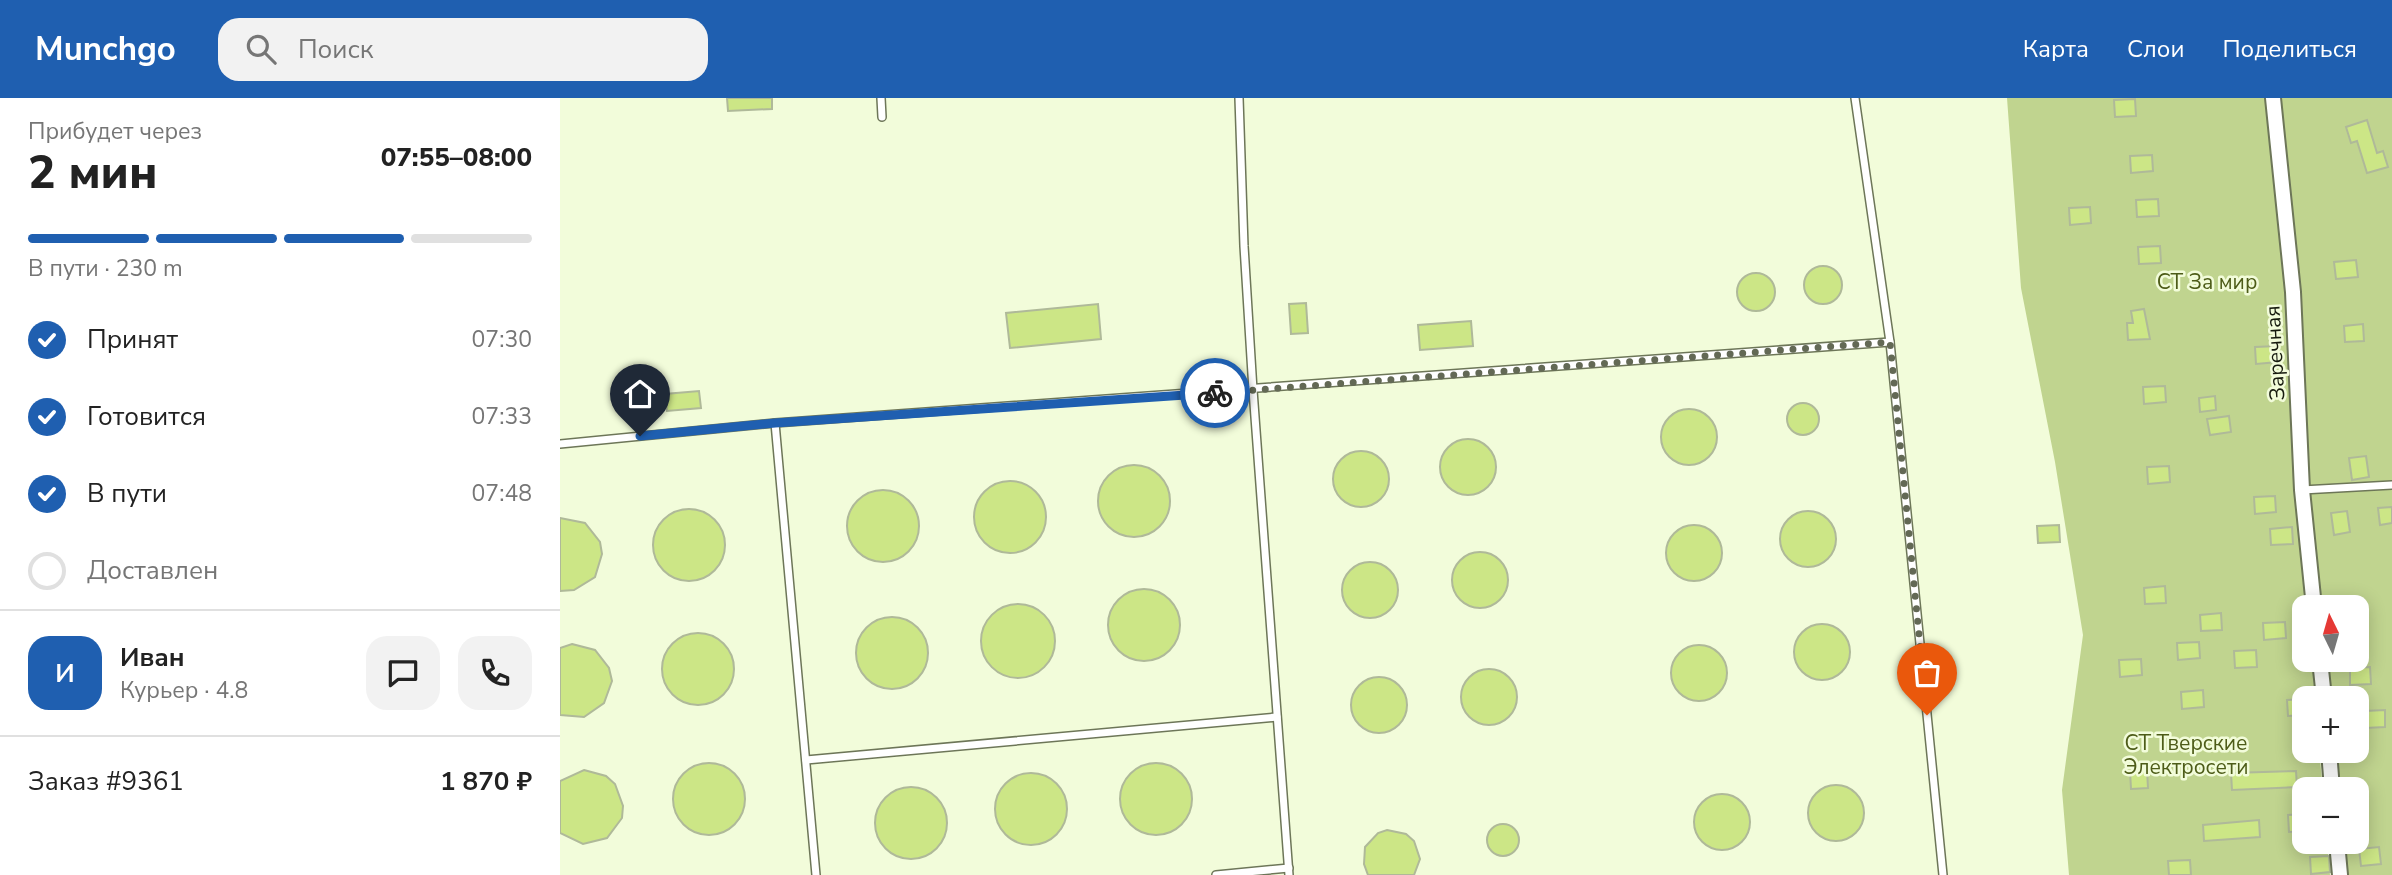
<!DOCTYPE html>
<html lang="ru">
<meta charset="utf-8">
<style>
body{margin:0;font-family:"Nunito Sans",sans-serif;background:#f2f2f2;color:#222;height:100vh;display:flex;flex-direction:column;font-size:26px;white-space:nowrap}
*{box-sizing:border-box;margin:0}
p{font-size:23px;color:#767676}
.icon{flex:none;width:38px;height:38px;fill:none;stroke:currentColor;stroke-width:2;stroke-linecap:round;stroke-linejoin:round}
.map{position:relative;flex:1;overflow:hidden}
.sheet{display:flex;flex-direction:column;background:#fff;width:560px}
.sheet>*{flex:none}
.needle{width:46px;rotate:355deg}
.buttons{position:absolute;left:1732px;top:497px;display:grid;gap:14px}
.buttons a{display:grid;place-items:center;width:77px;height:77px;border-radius:14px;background:#fff;box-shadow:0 4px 18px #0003;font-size:35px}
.pin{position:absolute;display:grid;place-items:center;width:60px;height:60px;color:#fff;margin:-72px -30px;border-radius:50% 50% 50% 0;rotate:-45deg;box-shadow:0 0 7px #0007}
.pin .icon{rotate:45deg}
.courier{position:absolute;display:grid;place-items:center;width:70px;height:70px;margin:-35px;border:5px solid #1f5fb0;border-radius:50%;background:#fff;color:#222;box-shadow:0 2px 9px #0007}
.summary em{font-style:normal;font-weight:800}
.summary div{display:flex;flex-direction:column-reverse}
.summary{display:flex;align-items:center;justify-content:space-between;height:119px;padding:0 28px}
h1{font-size:46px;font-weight:800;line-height:52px}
.bar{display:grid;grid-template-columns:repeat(4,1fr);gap:10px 7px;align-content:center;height:84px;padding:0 28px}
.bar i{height:9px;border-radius:5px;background:#e0e0e0}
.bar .active{background:#1f5fb0}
.bar p{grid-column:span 4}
.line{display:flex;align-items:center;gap:18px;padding:0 28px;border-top:2px solid #e0e0e0}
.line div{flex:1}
.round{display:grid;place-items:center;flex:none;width:74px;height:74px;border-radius:21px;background:#f2f2f2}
ol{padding:0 28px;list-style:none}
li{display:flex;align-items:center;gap:21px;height:77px}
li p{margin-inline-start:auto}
li .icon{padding:7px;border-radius:50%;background:#1f5fb0;color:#fff;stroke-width:4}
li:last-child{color:#767676}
li i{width:38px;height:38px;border:4px solid #e0e0e0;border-radius:50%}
header{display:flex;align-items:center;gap:42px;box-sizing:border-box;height:98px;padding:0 35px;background:#1f5fb0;color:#fff}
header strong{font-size:33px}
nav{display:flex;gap:38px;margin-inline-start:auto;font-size:24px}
.search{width:490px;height:63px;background:#f2f2f2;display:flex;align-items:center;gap:18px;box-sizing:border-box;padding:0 24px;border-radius:21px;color:#767676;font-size:26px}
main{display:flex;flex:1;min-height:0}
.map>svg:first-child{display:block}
.green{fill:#c0d48f}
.building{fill:#cce686;stroke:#afb999;stroke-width:2}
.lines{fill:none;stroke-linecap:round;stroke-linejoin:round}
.lane-casing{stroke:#6d7658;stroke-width:10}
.street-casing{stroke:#6d7658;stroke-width:18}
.lane{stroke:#fff;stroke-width:7}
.street{stroke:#fff;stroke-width:14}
.done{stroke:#636955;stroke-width:7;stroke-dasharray:0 12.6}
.route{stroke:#1f5fb0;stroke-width:9}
.labels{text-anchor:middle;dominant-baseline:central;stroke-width:5;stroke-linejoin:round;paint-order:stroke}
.park-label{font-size:21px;fill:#4d5c18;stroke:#f2fcda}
.street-label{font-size:21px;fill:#161a0e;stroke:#f2fcda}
</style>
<header>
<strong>Munchgo</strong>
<div class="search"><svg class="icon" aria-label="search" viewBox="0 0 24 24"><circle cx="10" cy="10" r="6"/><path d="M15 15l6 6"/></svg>Поиск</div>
<nav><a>Карта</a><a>Слои</a><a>Поделиться</a></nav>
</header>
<main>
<section class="sheet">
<div class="summary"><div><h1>2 мин</h1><p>Прибудет через</p></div><em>07:55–08:00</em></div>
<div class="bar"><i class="active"></i><i class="active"></i><i class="active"></i><i></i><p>В пути · 230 m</p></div>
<ol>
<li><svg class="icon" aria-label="check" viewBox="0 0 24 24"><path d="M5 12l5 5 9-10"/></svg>Принят<p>07:30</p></li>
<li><svg class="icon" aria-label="check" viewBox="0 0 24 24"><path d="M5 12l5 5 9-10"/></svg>Готовится<p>07:33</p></li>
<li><svg class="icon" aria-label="check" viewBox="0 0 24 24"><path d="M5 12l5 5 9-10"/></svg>В пути<p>07:48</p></li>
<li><i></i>Доставлен</li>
</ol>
<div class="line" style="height:126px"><b class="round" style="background:#1f5fb0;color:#fff">И</b><div><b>Иван</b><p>Курьер · 4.8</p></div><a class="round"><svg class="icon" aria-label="chat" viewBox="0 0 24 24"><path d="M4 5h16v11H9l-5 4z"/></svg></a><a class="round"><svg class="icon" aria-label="phone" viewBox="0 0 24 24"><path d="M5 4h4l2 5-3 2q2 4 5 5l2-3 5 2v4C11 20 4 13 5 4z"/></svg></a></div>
<div class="line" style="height:91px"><div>Заказ #9361</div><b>1 870 ₽</b></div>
</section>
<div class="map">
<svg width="1832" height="777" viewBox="0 0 1832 777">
<rect width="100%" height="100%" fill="#f2fcda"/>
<polygon class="green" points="1447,0 1832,0 1832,777 1787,777 1785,744 1797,744 1797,691 1780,691 1777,653 1797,653 1797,600 1772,600 1768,562 1797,562 1797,509 1764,509 1763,503 1748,505 1745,509 1745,562 1752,562 1755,600 1745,600 1745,653 1759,653 1763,691 1745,691 1745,744 1767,744 1770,777 1509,777 1502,692 1523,537 1495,364 1461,190"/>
<g class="building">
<polygon points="167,0 212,0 212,11 168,13"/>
<polygon points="1575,1 1576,18 1555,19 1554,2"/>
<polygon points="1807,22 1817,55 1823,53 1828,69 1807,75 1797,43 1791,45 1786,29"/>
<polygon points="1592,57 1593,73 1571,75 1570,58"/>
<polygon points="1598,101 1599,118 1577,119 1576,102"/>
<polygon points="1530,109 1531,125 1510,127 1509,110"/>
<polygon points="1600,148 1601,165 1579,166 1578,149"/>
<polygon points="1796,162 1798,179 1776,181 1774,164"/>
<circle cx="1263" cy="187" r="19"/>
<circle cx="1196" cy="194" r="19"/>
<polygon points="746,205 748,235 731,236 729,206"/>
<polygon points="538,206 541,241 450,250 446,215"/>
<polygon points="1584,211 1590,241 1568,242 1567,225 1573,225 1571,213"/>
<polygon points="911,223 913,248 860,252 858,227"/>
<polygon points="1803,226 1804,243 1785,244 1784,228"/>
<polygon points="1717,248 1718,264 1696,266 1695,249"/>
<polygon points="1605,288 1606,304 1584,306 1583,289"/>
<polygon points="139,293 141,310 107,313 105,296"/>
<polygon points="1655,298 1656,312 1640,314 1639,300"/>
<circle cx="1243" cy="321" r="16"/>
<circle cx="1129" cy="339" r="28"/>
<polygon points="1669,318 1671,334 1650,337 1647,321"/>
<circle cx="908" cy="369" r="28"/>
<circle cx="801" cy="381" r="28"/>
<polygon points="1806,358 1809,379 1792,382 1789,360"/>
<circle cx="574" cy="403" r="36"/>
<polygon points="1609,368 1610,384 1588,386 1587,369"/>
<circle cx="450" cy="419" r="36"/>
<circle cx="323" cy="428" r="36"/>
<polygon points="1715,398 1716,414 1695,416 1694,399"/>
<polygon points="1832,409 1832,425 1820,427 1818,410"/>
<circle cx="129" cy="447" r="36"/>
<circle cx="1248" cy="441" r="28"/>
<polygon points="1787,413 1790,434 1774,437 1771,415"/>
<polygon points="0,420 25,425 40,444 42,456 35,479 14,492 0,493"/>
<circle cx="1134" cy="455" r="28"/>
<polygon points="1499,427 1500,444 1478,445 1477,428"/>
<polygon points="1732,429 1733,446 1711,447 1710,431"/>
<circle cx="920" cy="482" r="28"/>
<circle cx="810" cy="492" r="28"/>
<polygon points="1605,488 1606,505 1585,506 1584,490"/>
<circle cx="584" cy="527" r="36"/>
<circle cx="458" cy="543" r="37"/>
<polygon points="1661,515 1662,532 1641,533 1640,517"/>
<circle cx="332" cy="555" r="36"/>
<polygon points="1725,524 1726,540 1704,542 1703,525"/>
<circle cx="1262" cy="554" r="28"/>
<circle cx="138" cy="571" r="36"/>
<polygon points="1639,544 1640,560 1618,562 1617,545"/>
<polygon points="12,546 35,552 49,570 52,583 44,605 24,619 0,617 0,550"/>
<circle cx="1139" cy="575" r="28"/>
<polygon points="1696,552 1697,569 1675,570 1674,553"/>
<polygon points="1581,561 1582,577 1560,579 1559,562"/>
<polygon points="1810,569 1811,586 1790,587 1790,570"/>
<circle cx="929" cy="599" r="28"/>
<circle cx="819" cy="607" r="28"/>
<polygon points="1643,592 1644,609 1622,611 1621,594"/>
<polygon points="1745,601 1745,617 1728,618 1727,602"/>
<polygon points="1825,612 1825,629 1805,630 1805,613"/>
<circle cx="596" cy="701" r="36"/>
<circle cx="149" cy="701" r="36"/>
<polygon points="24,672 46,678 55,686 63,708 62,720 47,740 23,746 0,735 0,683"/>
<polygon points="1587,672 1588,690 1571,691 1570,673"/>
<polygon points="1736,673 1737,689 1672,692 1671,675"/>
<circle cx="471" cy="711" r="36"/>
<circle cx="1276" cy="715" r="28"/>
<circle cx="351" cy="725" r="36"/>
<circle cx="1162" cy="724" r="28"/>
<polygon points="1745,716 1745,733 1729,734 1728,717"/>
<polygon points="1699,722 1700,739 1644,743 1643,727"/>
<circle cx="943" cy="742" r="16"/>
<polygon points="827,732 846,736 854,743 860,761 854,777 808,777 804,766 805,749 818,735"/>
<polygon points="1819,749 1821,766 1801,768 1799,751"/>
<polygon points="1769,758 1770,774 1751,776 1750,759"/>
<polygon points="1630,762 1631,777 1609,777 1608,763"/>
</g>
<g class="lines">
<g class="lane-casing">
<g id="lane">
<polyline points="321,0 322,19"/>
<polyline points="679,0 684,148 693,292 729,777"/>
<polyline points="1295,0 1330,244"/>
<polyline points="215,325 256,777"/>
<polyline points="0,346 215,325 1330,244 1383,777"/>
<polyline points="1742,392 1832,387"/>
<polyline points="246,662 717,619"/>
<polyline points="656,777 729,770"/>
</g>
</g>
<g class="street-casing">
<g id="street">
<polyline points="1713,0 1733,194 1742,392 1754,509"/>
<polyline points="1760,562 1764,600"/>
<polyline points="1769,653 1772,691"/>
<polyline points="1777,744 1780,777"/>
</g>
</g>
<use href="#lane" class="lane"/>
<use href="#street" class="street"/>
</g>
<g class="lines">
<polyline class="done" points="655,295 1330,244 1367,617"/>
<polyline class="route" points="80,338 215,325 655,295"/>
</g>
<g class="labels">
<g class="park-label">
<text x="1647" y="184">СТ За мир</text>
<text x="1626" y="645">СТ Тверские<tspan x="1626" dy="24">Электросети</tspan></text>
</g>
<g class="street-label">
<text transform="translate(1715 255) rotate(-93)">Заречная</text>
</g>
</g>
</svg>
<div class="buttons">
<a><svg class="needle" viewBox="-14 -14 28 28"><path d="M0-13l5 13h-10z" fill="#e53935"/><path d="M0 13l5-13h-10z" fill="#767676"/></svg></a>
<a>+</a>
<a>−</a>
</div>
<div class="pin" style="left:1367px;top:617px;background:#ea580c"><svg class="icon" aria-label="bag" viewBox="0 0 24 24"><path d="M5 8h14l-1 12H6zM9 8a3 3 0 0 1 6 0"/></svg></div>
<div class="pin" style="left:80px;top:338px;background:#1f2937"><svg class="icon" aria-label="home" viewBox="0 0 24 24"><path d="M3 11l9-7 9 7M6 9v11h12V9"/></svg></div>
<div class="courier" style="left:655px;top:295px"><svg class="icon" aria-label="bike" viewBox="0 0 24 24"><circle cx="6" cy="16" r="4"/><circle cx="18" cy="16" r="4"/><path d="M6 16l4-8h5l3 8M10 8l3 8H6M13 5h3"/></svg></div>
</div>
</main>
